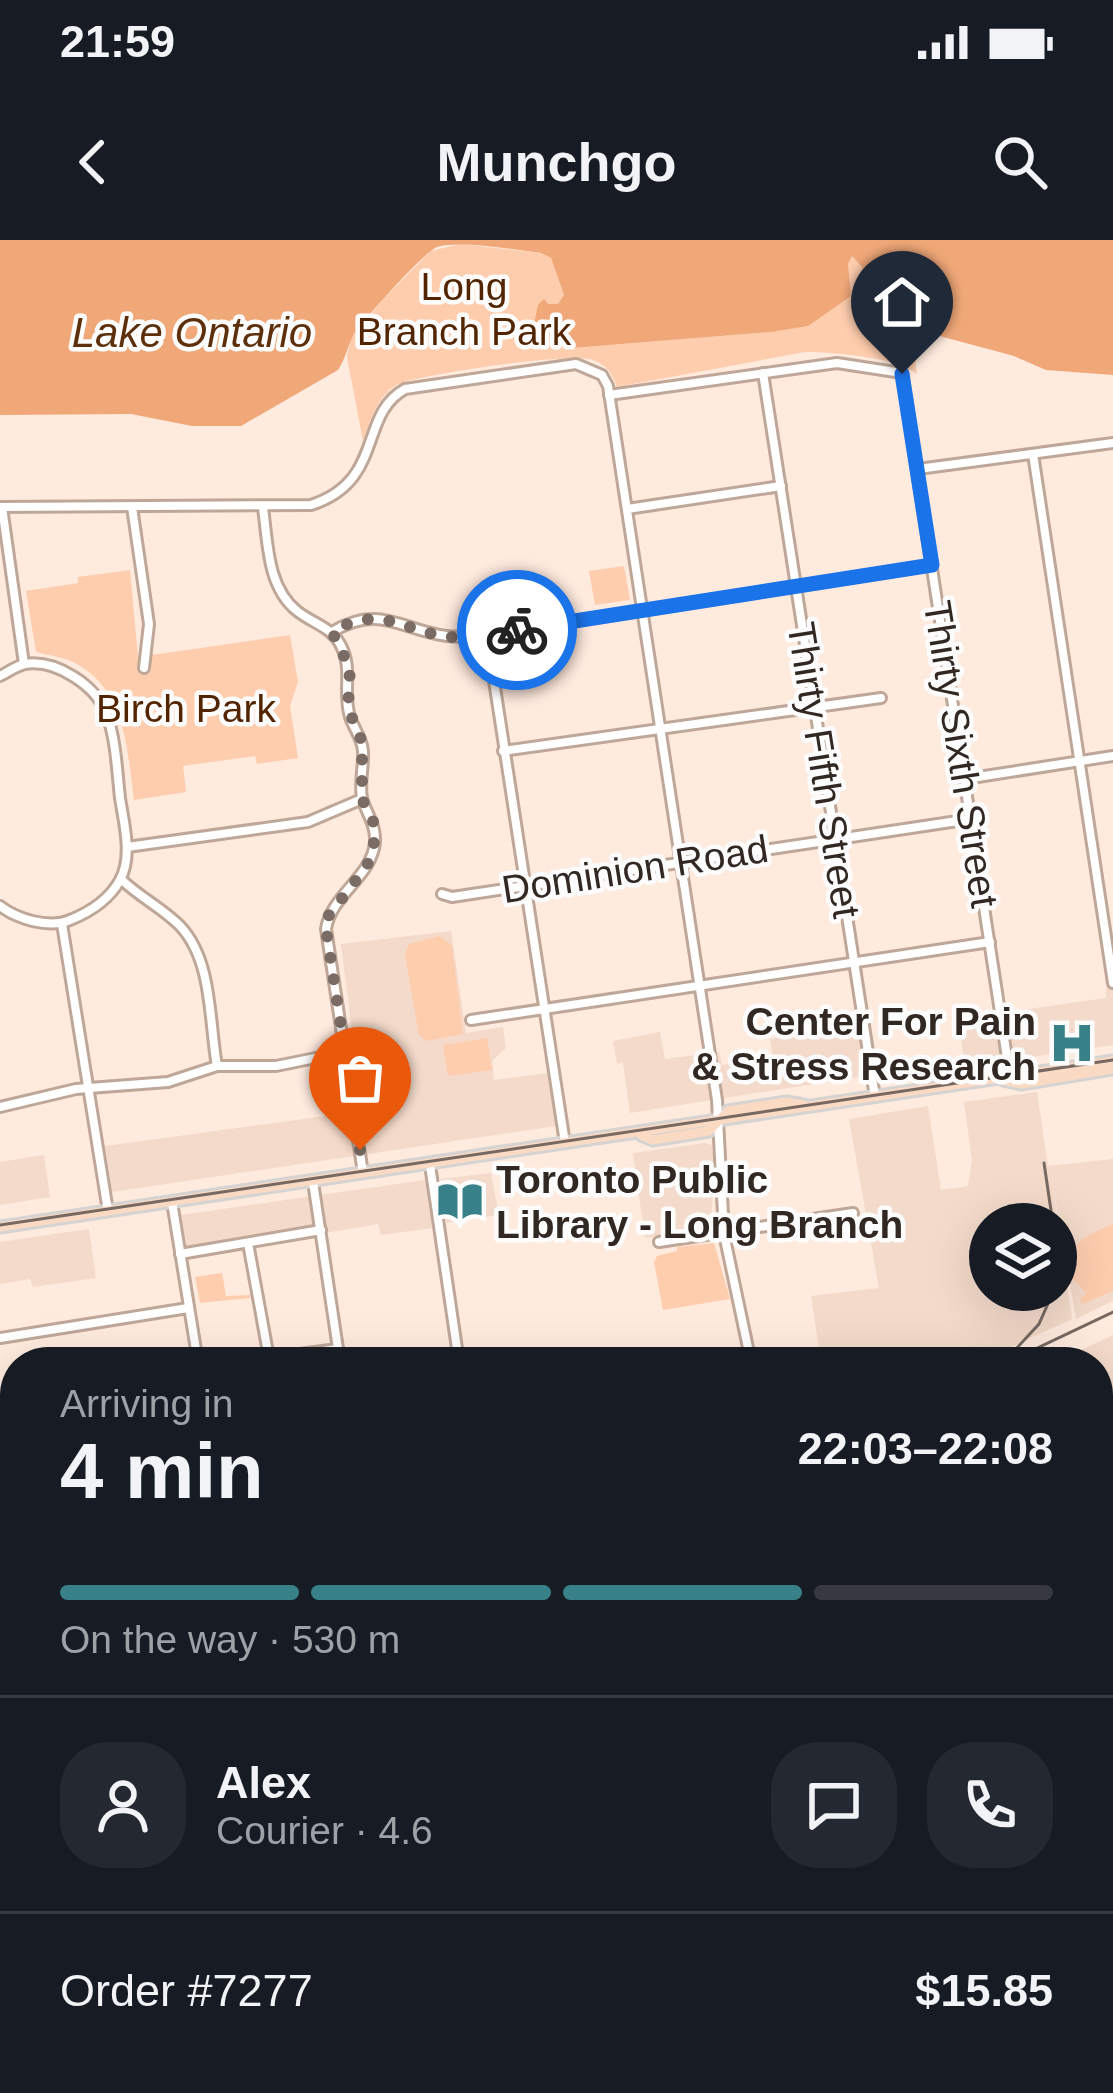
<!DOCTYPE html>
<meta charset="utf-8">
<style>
body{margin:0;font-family:Helvetica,sans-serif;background:#242831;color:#f1f3f6;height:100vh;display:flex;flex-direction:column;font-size:45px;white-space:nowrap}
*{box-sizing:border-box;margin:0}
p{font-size:39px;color:#9ea1a6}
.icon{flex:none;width:66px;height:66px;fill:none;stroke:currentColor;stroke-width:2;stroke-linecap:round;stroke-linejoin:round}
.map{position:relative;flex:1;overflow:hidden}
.details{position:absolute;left:0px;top:1107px;width:1113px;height:747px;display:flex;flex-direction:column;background:#171b24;border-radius:48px 48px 0 0;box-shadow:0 12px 48px #0002}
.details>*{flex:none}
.tools{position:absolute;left:969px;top:963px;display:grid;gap:24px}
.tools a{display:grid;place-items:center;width:108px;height:108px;border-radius:50%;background:#171b24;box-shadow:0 12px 48px #0002;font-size:60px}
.pin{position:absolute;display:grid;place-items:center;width:102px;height:102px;color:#fff;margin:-123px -51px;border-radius:50% 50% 50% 0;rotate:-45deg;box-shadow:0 0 12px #0007}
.pin .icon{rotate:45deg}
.courier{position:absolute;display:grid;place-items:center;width:120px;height:120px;margin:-60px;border:9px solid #1a73e8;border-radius:50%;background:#fff;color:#222;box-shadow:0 3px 15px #0007}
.headline em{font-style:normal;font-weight:700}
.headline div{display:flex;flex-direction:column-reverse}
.headline{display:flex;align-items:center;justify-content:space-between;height:204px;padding:0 60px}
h1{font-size:78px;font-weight:700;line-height:90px}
.bar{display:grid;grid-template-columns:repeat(4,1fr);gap:18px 12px;align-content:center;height:144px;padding:0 60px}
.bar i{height:15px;border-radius:9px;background:#363941}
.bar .current{background:#398188}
.bar p{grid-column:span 4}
.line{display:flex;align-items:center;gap:30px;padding:0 60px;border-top:3px solid #363941}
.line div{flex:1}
.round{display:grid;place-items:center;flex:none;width:126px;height:126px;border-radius:48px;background:#242831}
.status{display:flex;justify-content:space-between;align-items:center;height:84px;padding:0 60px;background:#171b24;direction:ltr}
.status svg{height:33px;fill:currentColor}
header{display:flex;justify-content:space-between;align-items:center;height:156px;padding:0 60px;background:#171b24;font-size:54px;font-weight:700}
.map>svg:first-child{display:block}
.built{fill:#f3daca;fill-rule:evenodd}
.green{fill:#fecdae}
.water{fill:#f0a879}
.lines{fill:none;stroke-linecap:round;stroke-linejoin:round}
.minor-casing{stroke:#bfa798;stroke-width:14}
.major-casing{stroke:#d6d4d3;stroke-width:15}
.minor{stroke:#fff;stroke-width:8}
.major{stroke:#fbdac4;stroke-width:9}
.tram{stroke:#776962;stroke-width:3}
.rail{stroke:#776962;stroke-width:3}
.done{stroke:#7a6c64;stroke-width:12;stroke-dasharray:0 21.6}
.route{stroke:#1a73e8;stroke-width:15}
.labels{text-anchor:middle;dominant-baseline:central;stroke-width:9;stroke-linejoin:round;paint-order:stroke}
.park-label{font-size:39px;fill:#522500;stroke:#fcfcfc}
.street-label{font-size:39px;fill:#322823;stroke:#fcfcfc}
.poi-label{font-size:39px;font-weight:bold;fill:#322823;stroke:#fcfcfc;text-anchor:end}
.water-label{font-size:42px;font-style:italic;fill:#5d2f0a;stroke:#fcfcfc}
</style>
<div class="status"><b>21:59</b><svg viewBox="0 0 49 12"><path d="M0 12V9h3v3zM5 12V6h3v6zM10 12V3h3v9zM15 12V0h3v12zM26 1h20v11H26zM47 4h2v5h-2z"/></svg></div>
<header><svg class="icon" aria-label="back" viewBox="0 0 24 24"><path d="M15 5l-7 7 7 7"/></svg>Munchgo<svg class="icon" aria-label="search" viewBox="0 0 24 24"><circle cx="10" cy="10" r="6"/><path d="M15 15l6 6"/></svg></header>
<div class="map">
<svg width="1113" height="1853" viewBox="0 0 1113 1853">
<rect width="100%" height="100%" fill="#ffeade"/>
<g class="built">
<polygon points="451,691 466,793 503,787 506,808 492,821 494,840 547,833 556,886 112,952 105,906 362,871 341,704"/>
<polygon points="1113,739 1113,805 973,826 964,821 959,779 1106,758 1106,740"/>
<polygon points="864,786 871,835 630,873 623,823 617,824 613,801 660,792 665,819 719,812 722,825 773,819 770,799"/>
<path d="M1037,852L1048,926L1113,919V1061L1076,1079L1052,940L1072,1079L978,1122H821L811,1056L879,1048L849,879L928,866L941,950L968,946L972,920L964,862ZM990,984H1056V1050H990Z"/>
<polygon points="705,903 712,905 714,931 711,987 645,998 633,913"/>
<polygon points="44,915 50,957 0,965 0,922"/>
<polygon points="491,933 499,975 446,983 440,939"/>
<polygon points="425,940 432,988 381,995 378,984 188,1016 181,975"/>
<polygon points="89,989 96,1038 33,1047 30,1039 0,1044 0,1002"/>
<polygon points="1113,1095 1113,1853 0,1853 0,1624 15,1617 15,1839 1098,1839 1098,1122 1056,1122"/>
</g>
<g class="green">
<path d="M460,4L541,13L551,18L564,55L558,64H548L539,94L572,108L771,92L851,56L848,24L852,16L862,27C865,67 870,80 911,90L917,134C896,117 832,112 805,112L617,147C612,134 607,125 593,120C569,112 425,134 398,144C377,156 371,179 363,201L347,117L350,100L385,57L431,11Z"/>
<polygon points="624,326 630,360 595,365 589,331"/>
<path d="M130,330L138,417L290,395L298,442L290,466L298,518L257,524L255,516L183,526L186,552L134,560C127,509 126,448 73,422C62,417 48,415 36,412L26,351L78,343V337Z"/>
<polygon points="439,696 452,705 463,794 427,801 419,795 405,714 409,704"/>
<polygon points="487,798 492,830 448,836 443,805"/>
<path d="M1113,984V1051L1082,1064L1080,1058L1087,1054L1070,1036C1064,1003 1087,996 1113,984Z"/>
<polygon points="714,1003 730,1059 663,1070 654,1022 657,1016 677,1011 677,1007"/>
<polygon points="222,1033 226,1056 250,1055 250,1058 200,1063 195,1037"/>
<polygon points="15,1489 15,1583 0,1590 0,1492"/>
</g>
<path class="water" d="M0,0H1113V135L1046,130L1014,116L880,80L869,70L862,27L852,16L848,24L851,56L808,86L771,92L572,108L547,99L534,84L538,65L544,59L548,64H558L564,55L551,18L541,13C515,10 460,0 437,7C423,13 362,81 353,96C347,107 346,118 338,130L241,186H192L131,174L0,175Z"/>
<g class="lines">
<g class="minor-casing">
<g id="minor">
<polyline points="763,133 875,857"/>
<polyline points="609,155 837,123 902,133 1010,837"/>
<polyline points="1033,214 1113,743"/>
<polyline points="918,229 1113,203"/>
<path d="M0,267L311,265C385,241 358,175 405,149L576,124L602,135L608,146L717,860L724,994L751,1122"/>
<polyline points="2,267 24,424"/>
<polyline points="132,267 149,384 144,428"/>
<path d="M263,268C268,303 267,347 297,371C312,383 331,387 340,404C354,429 342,452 350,477C354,489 362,498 363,511C364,526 359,543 362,558C366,573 376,584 375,602C372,637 331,655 326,689L363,933"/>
<polyline points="627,269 781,246"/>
<path d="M332,392C380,363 403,391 447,396C460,398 474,396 487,395L932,325"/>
<polyline points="487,395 565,903"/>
<path d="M0,436C8,432 16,426 25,424C56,419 97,446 107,475C116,500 117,531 120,558C124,584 133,616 120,640C109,660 90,672 70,680C49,689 17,679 0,666"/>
<polyline points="503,511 881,458"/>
<polyline points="965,539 1113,516"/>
<polyline points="127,607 308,582 362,559"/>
<path d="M121,639C139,657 164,669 181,687C213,722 209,782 217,826"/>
<polyline points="442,654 452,657 971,579"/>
<polyline points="62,684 108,971"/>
<polyline points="471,780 990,702"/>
<polyline points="0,867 76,849 168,842 217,826 276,826 345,812"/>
<polyline points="430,925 459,1122"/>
<polyline points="313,942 340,1122"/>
<polyline points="172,962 198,1122"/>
<polyline points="659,1002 853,973"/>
<polyline points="248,1003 269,1118 338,1109"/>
<polyline points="180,1014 321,990"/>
<polyline points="0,1098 188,1068"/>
<polyline points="0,1207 15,1205"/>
<polyline points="0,1321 15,1318"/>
<polyline points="0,1432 15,1430"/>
<polyline points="0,1754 15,1752"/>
<polyline points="453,1839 455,1853"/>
<polyline points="574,1839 577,1853"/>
</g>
</g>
<g class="major-casing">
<g id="major">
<polyline points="1003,840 1021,844 1113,829"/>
<polyline points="641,895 653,900 709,891 728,871 786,862 804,865"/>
<polyline points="0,987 1113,821"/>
</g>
</g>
<use href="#minor" class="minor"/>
<use href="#major" class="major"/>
<polyline class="tram" points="0,985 1113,820"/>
<g class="rail">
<polyline points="1044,923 1053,984"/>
<polyline points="1056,1005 1056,1041"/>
<polyline points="1014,1111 1039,1084 1054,1050"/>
<polyline points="1008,1122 1113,1072"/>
<polyline points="0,1599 15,1592"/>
</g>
</g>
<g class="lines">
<path class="done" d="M360,910L326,689L329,675L367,626L375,599L373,581L362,559V502L348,468L350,428L332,392C381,362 406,393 451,397C472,399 495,394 517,390"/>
<polyline class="route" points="517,390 932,325 902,134"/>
</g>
<defs>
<g id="hospital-bare" transform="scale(3.6)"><path d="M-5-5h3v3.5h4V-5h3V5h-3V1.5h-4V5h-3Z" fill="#398188" stroke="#fcfcfc" stroke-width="2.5" paint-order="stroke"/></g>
<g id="library-bare" transform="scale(3.6)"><path d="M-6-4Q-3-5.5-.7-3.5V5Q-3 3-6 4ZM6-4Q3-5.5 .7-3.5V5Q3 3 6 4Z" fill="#398188" stroke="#fcfcfc" stroke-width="2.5" paint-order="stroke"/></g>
</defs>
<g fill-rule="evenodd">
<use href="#hospital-bare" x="1072" y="803"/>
<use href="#library-bare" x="460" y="961"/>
</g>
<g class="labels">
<g class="park-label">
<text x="464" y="46">Long<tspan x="464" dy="45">Branch Park</tspan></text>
<text x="186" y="468">Birch Park</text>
</g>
<g class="street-label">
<text transform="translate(961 514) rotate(81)">Thirty Sixth Street</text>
<text transform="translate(824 530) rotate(81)">Thirty Fifth Street</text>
<text transform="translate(635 629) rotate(-9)">Dominion Road</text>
</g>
<g class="poi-label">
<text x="1036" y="781">Center For Pain<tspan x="1036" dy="45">&amp; Stress Research</tspan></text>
<text x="496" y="939" text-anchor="start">Toronto Public<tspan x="496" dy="45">Library - Long Branch</tspan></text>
</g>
<g class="water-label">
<text x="192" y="92">Lake Ontario</text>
</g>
</g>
</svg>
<div class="tools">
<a><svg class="icon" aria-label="layers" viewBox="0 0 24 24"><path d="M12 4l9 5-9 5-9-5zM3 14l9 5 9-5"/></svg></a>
</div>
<div class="pin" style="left:360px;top:910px;background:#ea580c"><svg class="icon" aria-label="bag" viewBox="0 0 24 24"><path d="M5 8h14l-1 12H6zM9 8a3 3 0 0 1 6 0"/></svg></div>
<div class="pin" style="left:902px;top:134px;background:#1f2937"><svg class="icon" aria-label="home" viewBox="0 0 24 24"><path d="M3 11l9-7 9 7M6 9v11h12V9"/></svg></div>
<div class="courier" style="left:517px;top:390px"><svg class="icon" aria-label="bike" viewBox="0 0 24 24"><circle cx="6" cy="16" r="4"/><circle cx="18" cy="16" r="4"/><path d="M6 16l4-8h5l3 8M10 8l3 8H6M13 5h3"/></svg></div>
<section class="details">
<div class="headline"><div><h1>4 min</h1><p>Arriving in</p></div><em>22:03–22:08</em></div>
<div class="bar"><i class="current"></i><i class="current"></i><i class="current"></i><i></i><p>On the way · 530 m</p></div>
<div class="line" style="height:216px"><a class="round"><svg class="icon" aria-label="person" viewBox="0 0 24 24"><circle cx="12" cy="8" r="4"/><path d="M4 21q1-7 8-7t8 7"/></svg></a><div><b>Alex</b><p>Courier · 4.6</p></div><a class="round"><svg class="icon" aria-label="chat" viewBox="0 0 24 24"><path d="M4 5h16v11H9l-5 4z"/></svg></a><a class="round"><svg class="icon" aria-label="phone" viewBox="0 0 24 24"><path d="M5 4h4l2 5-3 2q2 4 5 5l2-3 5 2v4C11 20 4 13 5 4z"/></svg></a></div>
<div class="line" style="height:156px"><div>Order #7277</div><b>$15.85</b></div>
</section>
</div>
